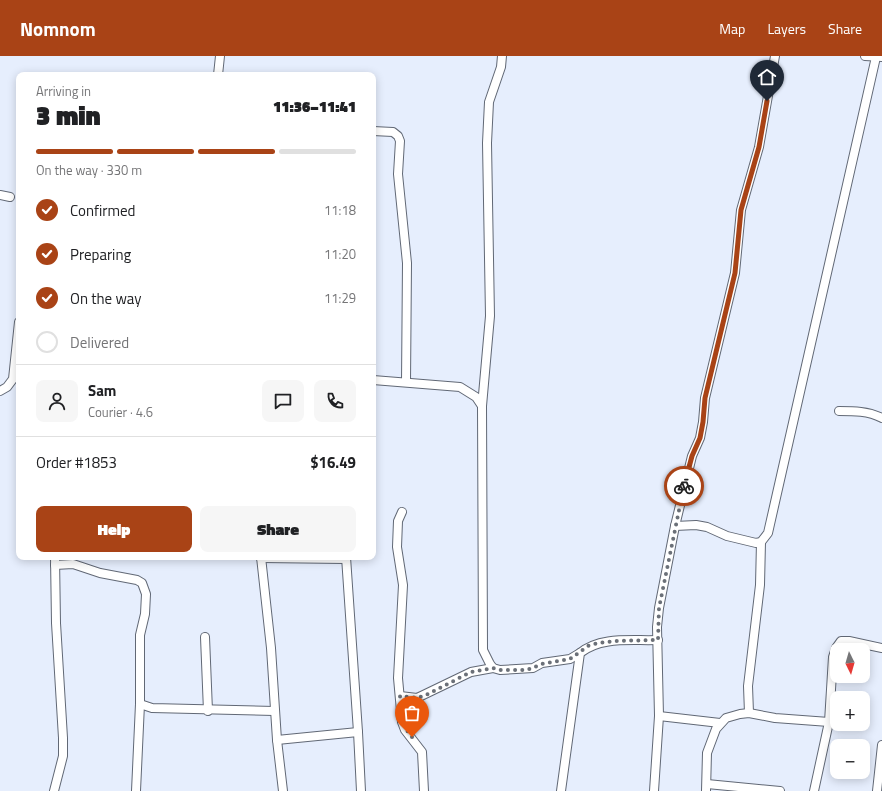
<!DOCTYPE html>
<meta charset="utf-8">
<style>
body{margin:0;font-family:"Titillium Web",sans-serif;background:#f6f6f6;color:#202124;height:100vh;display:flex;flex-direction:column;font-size:15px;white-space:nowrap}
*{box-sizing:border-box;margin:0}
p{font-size:13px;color:#757577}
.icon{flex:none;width:22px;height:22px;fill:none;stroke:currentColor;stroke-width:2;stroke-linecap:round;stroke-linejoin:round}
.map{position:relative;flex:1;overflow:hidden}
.side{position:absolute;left:16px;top:16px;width:360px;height:488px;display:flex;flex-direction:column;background:#fff;border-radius:8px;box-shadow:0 2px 10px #0003}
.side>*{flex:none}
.needle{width:26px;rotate:175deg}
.tools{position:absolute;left:830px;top:587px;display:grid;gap:8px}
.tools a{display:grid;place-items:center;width:40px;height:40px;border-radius:8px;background:#fff;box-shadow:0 2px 10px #0003;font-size:20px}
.pin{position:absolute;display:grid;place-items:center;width:34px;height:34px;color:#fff;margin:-41px -17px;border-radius:50% 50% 50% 0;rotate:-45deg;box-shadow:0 0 4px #0007}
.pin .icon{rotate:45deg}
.courier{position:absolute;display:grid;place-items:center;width:40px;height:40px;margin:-20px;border:3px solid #a94316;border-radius:50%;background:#fff;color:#222;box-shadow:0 1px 5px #0007}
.head em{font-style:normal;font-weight:800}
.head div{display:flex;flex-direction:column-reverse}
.head{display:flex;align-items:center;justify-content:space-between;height:68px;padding:0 20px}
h1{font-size:26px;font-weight:800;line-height:30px}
.bar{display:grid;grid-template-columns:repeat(4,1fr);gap:6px 4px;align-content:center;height:48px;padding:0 20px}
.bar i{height:5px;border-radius:3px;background:#e0e0e0}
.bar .active{background:#a94316}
.bar p{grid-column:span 4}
.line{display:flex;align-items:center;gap:10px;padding:0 20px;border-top:1px solid #e0e0e0}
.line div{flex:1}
.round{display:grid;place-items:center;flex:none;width:42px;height:42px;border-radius:8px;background:#f6f6f6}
ol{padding:0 20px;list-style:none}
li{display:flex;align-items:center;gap:12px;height:44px}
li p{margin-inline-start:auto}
li .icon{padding:4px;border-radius:50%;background:#a94316;color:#fff;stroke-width:4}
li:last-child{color:#757577}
li i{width:22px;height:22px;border:2px solid #e0e0e0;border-radius:50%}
.cta{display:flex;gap:8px;margin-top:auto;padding:8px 20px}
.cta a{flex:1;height:46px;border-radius:8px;background:#a94316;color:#fff;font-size:16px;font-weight:800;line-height:46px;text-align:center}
.cta a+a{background:#f6f6f6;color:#202124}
header{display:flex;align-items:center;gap:24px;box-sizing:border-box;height:56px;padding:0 20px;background:#a94316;color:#fff}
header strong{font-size:19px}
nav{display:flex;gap:22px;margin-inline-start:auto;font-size:14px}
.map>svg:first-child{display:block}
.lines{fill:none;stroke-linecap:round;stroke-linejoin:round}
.minor-casing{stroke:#616875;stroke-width:10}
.minor{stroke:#fff;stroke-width:8}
.done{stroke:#6b7078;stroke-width:4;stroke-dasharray:0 7.2}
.route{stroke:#a94316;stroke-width:5}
</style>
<header>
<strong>Nomnom</strong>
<nav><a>Map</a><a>Layers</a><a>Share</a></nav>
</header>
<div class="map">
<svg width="882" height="735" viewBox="0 0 882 735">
<rect width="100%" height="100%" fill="#e6eefd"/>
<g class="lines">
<g class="minor-casing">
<g id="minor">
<polyline points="865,0 882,1"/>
<polyline points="218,19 220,0"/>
<polyline points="373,75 393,76 398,80 400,85 398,118 407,207 406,326"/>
<polyline points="0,139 10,141"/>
<polyline points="373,324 460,331 476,341 482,350 483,594 490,608 493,612 500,614 533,612 542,607 570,603 580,597"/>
<polyline points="0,335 7,331 13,323 19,266"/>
<polyline points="482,350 490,260 487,87 489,46 501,11 502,0"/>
<path d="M839,355C854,355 868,355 882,362"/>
<polyline points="402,456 398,465 397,491 403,529 398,622 402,666 405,674 422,696 424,735"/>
<polyline points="675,470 696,469 707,471 727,480 756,487 761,486 768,477 876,1"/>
<polyline points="261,501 271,592 277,684 283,735"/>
<polyline points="346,501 358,676 361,735"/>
<polyline points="261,502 346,503"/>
<polyline points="55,509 73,508 100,517 137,524 142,527 146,538 145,558 140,579 140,648 136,735"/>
<polyline points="205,581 208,655"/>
<polyline points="400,640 417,642 471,616 493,612"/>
<polyline points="140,648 152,652 274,655"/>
<polyline points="749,657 748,630 760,529 761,486"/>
<polyline points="659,660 720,667"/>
<polyline points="277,684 358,676"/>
<polyline points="707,728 780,735"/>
<polyline points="54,735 63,700 63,682 56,567 55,501"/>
<path d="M561,735L580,597C601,580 631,585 658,584"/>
<polyline points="654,735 659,660 657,571 659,552 675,470 692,400 700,382 703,366 705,342 735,217 741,154 759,91 775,0"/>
<polyline points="706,735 707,697 716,673 726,662 740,658 749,657 775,662 829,666"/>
<polyline points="814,735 829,666 833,601 836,592 841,585 849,585 882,592"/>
<polyline points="877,735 882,689"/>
</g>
</g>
<use href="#minor" class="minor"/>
</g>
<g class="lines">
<path class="done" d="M412,681C401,669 401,656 400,640L417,642L426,639L471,616L493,612L500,614H527L542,608L570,603L588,590L598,587L615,585L658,584L659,552L684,430"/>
<polyline class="route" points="684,430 692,400 700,382 703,366 705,342 735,217 741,154 759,91 767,45"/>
</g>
</svg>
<div class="tools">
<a><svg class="needle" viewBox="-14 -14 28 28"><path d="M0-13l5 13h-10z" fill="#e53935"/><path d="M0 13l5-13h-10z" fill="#757577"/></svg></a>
<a>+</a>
<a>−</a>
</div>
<div class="pin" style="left:412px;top:681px;background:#ea580c"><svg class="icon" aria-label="bag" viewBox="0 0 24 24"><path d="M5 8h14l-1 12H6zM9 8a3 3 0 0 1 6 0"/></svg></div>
<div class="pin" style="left:767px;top:45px;background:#1f2937"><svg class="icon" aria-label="home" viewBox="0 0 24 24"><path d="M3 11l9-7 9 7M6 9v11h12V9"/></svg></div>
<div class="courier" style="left:684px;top:430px"><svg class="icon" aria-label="bike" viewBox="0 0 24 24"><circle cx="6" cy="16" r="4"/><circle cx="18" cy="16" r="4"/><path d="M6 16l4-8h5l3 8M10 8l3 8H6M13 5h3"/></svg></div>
<section class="side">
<div class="head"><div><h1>3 min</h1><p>Arriving in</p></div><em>11:36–11:41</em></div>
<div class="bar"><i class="active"></i><i class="active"></i><i class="active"></i><i></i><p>On the way · 330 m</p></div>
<ol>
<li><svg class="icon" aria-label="check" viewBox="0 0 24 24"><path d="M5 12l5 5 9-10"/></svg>Confirmed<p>11:18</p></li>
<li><svg class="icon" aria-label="check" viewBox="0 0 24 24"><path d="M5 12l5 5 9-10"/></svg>Preparing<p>11:20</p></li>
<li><svg class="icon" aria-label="check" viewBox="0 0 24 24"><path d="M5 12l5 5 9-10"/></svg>On the way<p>11:29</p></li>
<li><i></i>Delivered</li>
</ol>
<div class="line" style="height:72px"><a class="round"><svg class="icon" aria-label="person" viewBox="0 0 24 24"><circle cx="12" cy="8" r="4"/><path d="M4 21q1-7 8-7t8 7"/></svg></a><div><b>Sam</b><p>Courier · 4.6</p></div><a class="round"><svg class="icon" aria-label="chat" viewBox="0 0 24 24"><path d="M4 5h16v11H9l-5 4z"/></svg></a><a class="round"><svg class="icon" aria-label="phone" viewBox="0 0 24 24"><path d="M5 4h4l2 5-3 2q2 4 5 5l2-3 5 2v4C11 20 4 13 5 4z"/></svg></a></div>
<div class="line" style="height:52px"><div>Order #1853</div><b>$16.49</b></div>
<div class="cta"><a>Help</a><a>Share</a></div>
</section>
</div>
